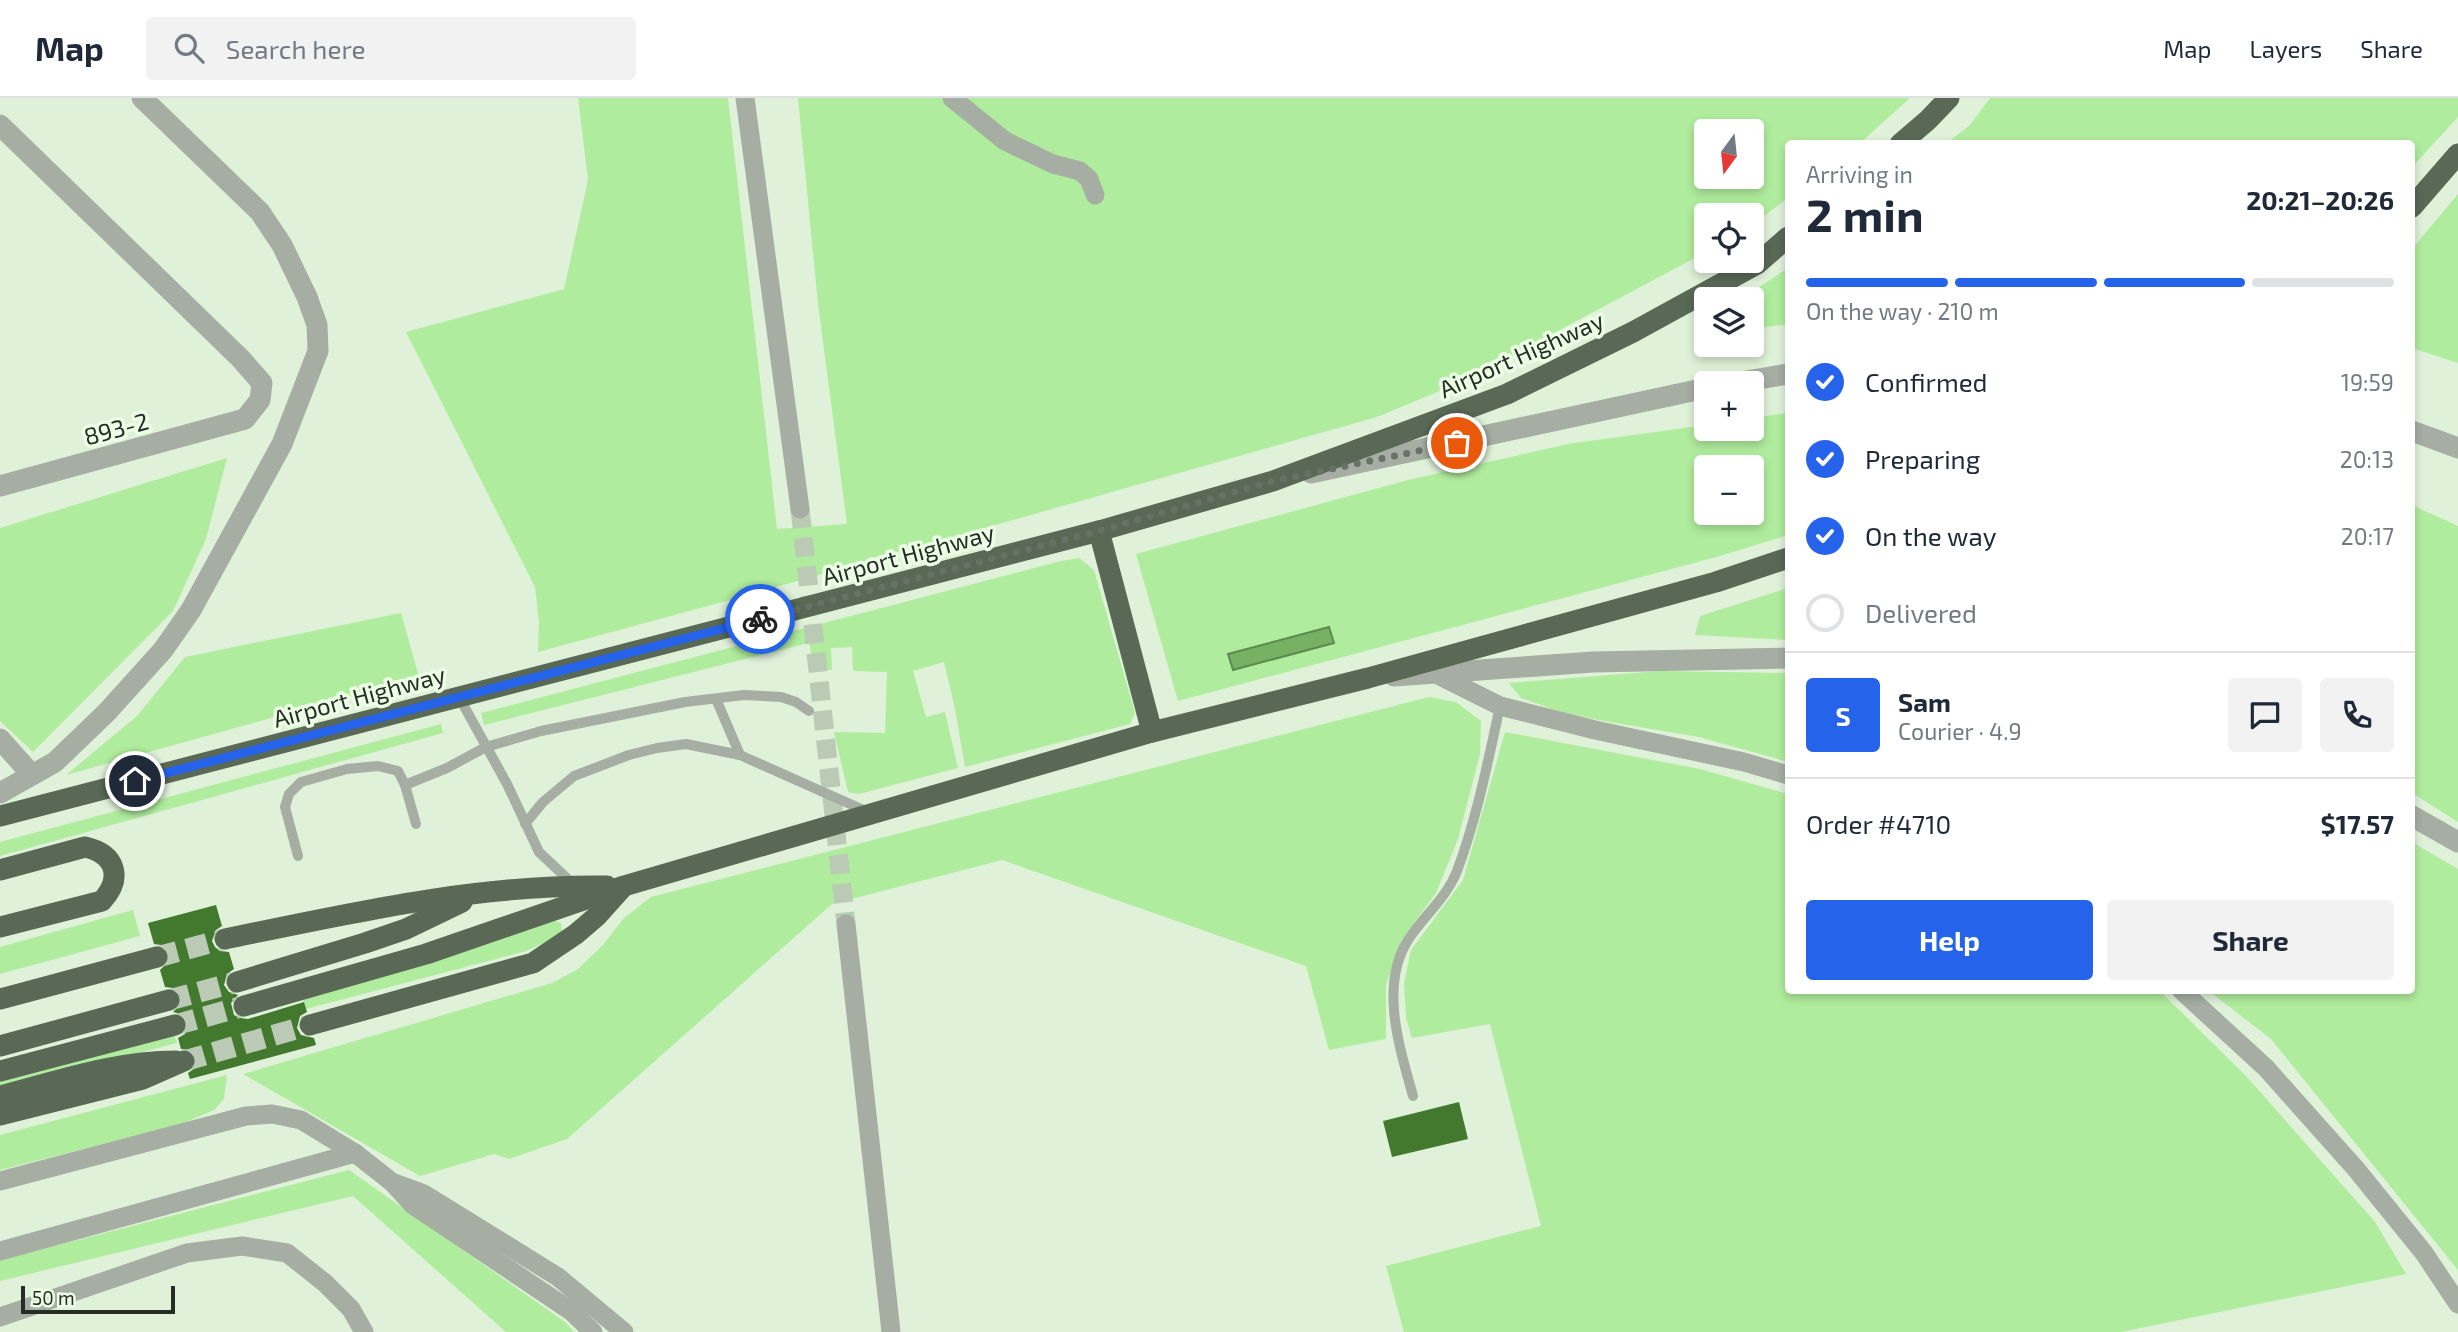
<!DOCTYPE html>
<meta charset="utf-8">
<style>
body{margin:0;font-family:"Exo 2",sans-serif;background:#f2f2f3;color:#1f2937;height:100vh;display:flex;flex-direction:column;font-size:26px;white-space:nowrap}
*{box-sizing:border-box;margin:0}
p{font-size:23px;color:#747a83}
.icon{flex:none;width:38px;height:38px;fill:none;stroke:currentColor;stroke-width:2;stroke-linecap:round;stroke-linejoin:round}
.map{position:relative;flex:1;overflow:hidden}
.details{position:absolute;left:1785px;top:42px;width:630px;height:854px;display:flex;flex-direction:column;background:#fff;border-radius:7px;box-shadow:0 4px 10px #0003}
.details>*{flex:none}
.needle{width:46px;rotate:195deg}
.controls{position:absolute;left:1694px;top:21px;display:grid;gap:14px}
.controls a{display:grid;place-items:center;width:70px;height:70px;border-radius:7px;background:#fff;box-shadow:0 4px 10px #0003;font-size:35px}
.scale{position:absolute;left:21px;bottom:18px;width:154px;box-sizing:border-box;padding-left:7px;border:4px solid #262d25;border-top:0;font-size:19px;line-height:24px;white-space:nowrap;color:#262d25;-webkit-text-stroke:5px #ecfee6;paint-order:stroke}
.pin{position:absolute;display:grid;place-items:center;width:60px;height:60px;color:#fff;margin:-30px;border:4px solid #fff;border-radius:50%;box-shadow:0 2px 7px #0007}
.courier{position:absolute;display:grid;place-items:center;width:70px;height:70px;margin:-35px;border:5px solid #2563eb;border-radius:50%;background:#fff;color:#222;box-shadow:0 2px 9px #0007}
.summary em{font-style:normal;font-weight:700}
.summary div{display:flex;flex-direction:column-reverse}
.summary{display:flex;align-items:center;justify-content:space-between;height:119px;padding:0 21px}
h1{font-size:46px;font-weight:700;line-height:52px}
.bar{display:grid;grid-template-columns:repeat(4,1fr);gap:10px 7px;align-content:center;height:84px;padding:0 21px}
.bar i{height:9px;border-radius:5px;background:#e0e1e3}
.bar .selected{background:#2563eb}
.bar p{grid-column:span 4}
.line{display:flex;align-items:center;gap:18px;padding:0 21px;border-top:2px solid #e0e1e3}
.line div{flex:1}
.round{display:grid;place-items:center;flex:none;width:74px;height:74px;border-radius:7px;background:#f2f2f3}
ol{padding:0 21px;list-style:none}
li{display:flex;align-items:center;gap:21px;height:77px}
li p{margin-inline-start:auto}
li .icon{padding:7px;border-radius:50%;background:#2563eb;color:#fff;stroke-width:4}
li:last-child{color:#747a83}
li i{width:38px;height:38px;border:4px solid #e0e1e3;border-radius:50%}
.action{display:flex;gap:14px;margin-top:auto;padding:14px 21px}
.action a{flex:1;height:80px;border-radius:7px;background:#2563eb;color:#fff;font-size:28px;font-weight:700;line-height:80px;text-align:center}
.action a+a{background:#f2f2f3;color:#1f2937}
header{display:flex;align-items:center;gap:42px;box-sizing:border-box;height:98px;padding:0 35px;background:#fff;border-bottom:2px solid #e0e1e3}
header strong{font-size:33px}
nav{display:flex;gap:38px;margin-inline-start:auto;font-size:24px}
.search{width:490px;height:63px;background:#f2f2f3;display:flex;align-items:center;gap:18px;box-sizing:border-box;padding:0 24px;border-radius:7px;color:#747a83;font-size:26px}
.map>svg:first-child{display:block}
.green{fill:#b0ec9d;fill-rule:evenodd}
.water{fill:#75b063;stroke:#5d8950;stroke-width:2}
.building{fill:#42792f}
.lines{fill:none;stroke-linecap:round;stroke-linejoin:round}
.minor-tunnel{stroke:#bacab5;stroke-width:19;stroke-dasharray:19 10;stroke-linecap:butt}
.motorway-tunnel{stroke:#bacab5;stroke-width:21;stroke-dasharray:21 10;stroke-linecap:butt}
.service{stroke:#a6aea4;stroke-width:10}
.minor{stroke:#a6aea4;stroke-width:19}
.tertiary{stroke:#a6aea4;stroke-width:21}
.motorway{stroke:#596955;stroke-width:21}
.done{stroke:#677264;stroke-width:7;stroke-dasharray:0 12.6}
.route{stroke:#2563eb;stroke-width:9}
.labels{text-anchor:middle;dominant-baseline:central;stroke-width:7;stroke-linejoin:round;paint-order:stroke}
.street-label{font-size:24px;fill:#262d25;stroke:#ecfee6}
</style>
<header>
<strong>Map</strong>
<div class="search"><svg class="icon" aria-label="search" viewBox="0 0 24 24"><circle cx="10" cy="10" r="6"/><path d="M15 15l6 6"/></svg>Search here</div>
<nav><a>Map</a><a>Layers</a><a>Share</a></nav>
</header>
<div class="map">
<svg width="2458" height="1234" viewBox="0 0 2458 1234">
<rect width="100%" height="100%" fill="#dff1d9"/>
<g class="green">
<path d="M578,0H728L777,431L847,426L818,206L798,0H1910L1860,45L1788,46V100L1752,127V117H1706V154L1466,282L1377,319L741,499L538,554L539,524L535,489L406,234L564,191L588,82ZM1706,33H1752V79H1706Z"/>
<polygon points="1990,0 2458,0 2458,19 2412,69 2412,46 1947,45 1970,27"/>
<polygon points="2458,96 2458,265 2412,250 2412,151"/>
<polygon points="1788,170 1788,226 1752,231 1752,201 1741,201"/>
<path d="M1788,315V437L1720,458L1178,603L1136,456L1408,382L1568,346L1706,327V331H1752V320ZM1706,369H1752V415H1706Z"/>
<polygon points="227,360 206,441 173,513 33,654 0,623 0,430"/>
<polygon points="2412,407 2458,428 2458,724 2412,695"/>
<polygon points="1079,460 1094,472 1135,615 1130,626 965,669 955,611 944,564 913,573 926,619 945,614 958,670 859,696 848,694 834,634 885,635 887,574 853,573 852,549 831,550 832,572 815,572 809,545 484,627 481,615 1061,463"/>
<polygon points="1788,490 1788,542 1695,537 1700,518"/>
<polygon points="401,515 419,579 66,677 137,618 185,559"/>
<polygon points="1660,573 1788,575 1788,664 1699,639 1598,622 1561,614 1521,600 1509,585"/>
<polygon points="1429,599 1456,604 1481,623 1480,656 1458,741 1436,795 1401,843 1386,887 1386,941 1329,952 1306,868 1002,762 832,806 567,1041 509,1061 494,1056 420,1078 243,976 552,885 578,871 603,847 624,820 651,799"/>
<polygon points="441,626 443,635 0,758 0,744"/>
<polygon points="1505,634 1700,671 1788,696 1788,892 2160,893 2246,978 2375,1124 2406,1176 2121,1234 1404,1234 1386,1168 1541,1128 1490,926 1412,940 1406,920 1404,885 1411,852 1463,782"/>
<polygon points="2412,744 2458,771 2458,1172 2271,941 2209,893 2412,892"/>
<polygon points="133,812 140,838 0,876 0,849"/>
<polygon points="555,823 561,825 562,833 550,842 526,853 306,911 303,901"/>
<polygon points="173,933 177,945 0,991 0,979"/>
<polygon points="227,977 224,1001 214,1012 179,1027 0,1072 0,1037"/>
<polygon points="349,1072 565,1224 574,1234 506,1234 353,1098 0,1183 0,1162"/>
</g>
<polygon class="water" points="1329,529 1334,545 1233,572 1228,556"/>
<g class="building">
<polygon points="216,807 222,828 216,832 212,843 215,849 220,853 229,854 234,871 227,876 224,887 229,894 238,897 231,905 234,917 240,920 248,921 304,904 307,914 300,918 297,930 301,937 314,940 316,947 190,981 188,975 195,970 196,958 191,952 181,951 178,940 185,936 188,924 184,917 173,914 181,906 181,898 173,890 165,889 160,872 169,863 169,855 161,847 154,846 148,825"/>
<polygon points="1459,1004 1468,1041 1392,1059 1383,1023"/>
</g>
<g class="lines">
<polyline class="minor-tunnel" points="800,411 846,826"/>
<g class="motorway-tunnel">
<polyline points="157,859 225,841"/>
<polyline points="169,902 237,884"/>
<polyline points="175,927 244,908"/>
<polyline points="184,963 310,927"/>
</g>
<g class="service">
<polyline points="459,599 507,686 539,754 574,787"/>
<polyline points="716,601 740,657"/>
<polyline points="405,687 447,670 486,649 541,633 685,604 744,597 781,599 796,604 809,613"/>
<polyline points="525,726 543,704 574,678 629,657 657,650 686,646 740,657 868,714"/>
<polyline points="298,758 285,709 289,696 301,684 347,671 378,668 398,673 405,687 416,726"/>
<path d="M1413,998C1400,951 1379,888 1408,842C1423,819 1447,799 1457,773C1477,720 1488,663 1500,608"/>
</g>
<g class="minor">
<polyline points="745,0 800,411"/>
<polyline points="952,0 1005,43 1053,66 1080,73 1089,81 1095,97"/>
<polyline points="1434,575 1500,608 1516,612 1595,632 1744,664 1788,677"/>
<polyline points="846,826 891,1234"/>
<polyline points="2181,892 2266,970 2356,1071 2424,1155 2458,1206"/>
<polyline points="0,1083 246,1018 272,1016 301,1022 355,1055 393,1085 413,1107 571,1213 593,1234"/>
<polyline points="394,1085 424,1096 558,1179 624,1234"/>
<polyline points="0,1153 355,1055"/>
<polyline points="0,1219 187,1155 242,1148 287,1155 325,1185 351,1211 364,1234"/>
</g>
<g class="tertiary">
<polyline points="0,27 241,261 262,285 260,302 245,321 0,388"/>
<polyline points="1734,285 1788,276"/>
<polyline points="2412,333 2458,350"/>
<polyline points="1311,375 1706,290"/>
<polyline points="1394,578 1593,564 1788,560"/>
<polyline points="0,641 32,677"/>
<polyline points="0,695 55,664 107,614 163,552 191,512 282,346 318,253 317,227 307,199 282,147 260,114 142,0"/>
<polyline points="2412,718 2458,744"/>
</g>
<g class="motorway">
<polyline points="1900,46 1928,22 1949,0"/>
<polyline points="2412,109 2458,56"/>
<polyline points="1099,433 1152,634"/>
<polyline points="0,718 1099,433 1273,383 1507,296 1633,234 1757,166 1788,139"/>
<path d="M0,772L85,749C116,756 123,780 102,803L0,829"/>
<path d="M225,841C351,815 478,786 607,788"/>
<polyline points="237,884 365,845 406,831 462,804"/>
<polyline points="0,901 157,859"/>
<polyline points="244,908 426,856 624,788 1152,634 1368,580 1716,484 1788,460"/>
<polyline points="310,927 533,865 576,836 597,818 623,789"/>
<polyline points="0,948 169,902"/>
<polyline points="0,973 175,927"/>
<path d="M0,998C58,983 115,963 176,963"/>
<polyline points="0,1017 143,981 184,963"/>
</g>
</g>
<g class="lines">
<polyline class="done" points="760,521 1099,433 1273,383 1457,345"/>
<polyline class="route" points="135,683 760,521"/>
</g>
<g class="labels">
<g class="street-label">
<text transform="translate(1521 256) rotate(-24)">Airport Highway</text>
<text transform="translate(116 330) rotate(-15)">893-2</text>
<text transform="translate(908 456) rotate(-15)">Airport Highway</text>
<text transform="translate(359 598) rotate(-15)">Airport Highway</text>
</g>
</g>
</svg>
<div class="controls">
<a><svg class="needle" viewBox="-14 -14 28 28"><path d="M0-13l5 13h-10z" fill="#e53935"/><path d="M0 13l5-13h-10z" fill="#747a83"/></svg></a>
<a><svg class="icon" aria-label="locate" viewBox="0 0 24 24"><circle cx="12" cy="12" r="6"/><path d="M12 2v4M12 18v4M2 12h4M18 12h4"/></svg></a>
<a><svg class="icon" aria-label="layers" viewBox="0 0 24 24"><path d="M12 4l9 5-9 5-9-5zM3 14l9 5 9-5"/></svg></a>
<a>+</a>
<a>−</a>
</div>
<div class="scale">50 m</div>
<div class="pin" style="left:1457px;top:345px;background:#ea580c"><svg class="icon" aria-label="bag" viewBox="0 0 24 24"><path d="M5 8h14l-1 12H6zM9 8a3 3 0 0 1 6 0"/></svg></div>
<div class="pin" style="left:135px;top:683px;background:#1f2937"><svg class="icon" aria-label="home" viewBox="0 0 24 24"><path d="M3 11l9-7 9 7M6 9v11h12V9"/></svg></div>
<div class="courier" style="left:760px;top:521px"><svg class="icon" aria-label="bike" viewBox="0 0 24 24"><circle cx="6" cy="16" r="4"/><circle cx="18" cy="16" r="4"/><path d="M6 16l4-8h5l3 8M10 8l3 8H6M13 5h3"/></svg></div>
<section class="details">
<div class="summary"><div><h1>2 min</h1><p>Arriving in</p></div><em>20:21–20:26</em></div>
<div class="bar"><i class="selected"></i><i class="selected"></i><i class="selected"></i><i></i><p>On the way · 210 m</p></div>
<ol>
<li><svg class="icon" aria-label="check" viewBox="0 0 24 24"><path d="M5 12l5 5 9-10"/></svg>Confirmed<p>19:59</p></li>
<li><svg class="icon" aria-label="check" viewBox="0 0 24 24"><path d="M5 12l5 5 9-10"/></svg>Preparing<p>20:13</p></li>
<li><svg class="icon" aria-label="check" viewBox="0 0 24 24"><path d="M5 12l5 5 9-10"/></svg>On the way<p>20:17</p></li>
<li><i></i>Delivered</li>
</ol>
<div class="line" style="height:126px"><b class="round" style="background:#2563eb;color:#fff">S</b><div><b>Sam</b><p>Courier · 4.9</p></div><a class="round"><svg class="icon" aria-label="chat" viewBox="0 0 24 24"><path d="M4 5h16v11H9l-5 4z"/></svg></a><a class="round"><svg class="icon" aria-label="phone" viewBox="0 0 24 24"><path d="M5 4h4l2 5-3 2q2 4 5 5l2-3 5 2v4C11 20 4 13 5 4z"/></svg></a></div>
<div class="line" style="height:91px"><div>Order #4710</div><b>$17.57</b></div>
<div class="action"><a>Help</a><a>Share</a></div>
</section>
</div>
